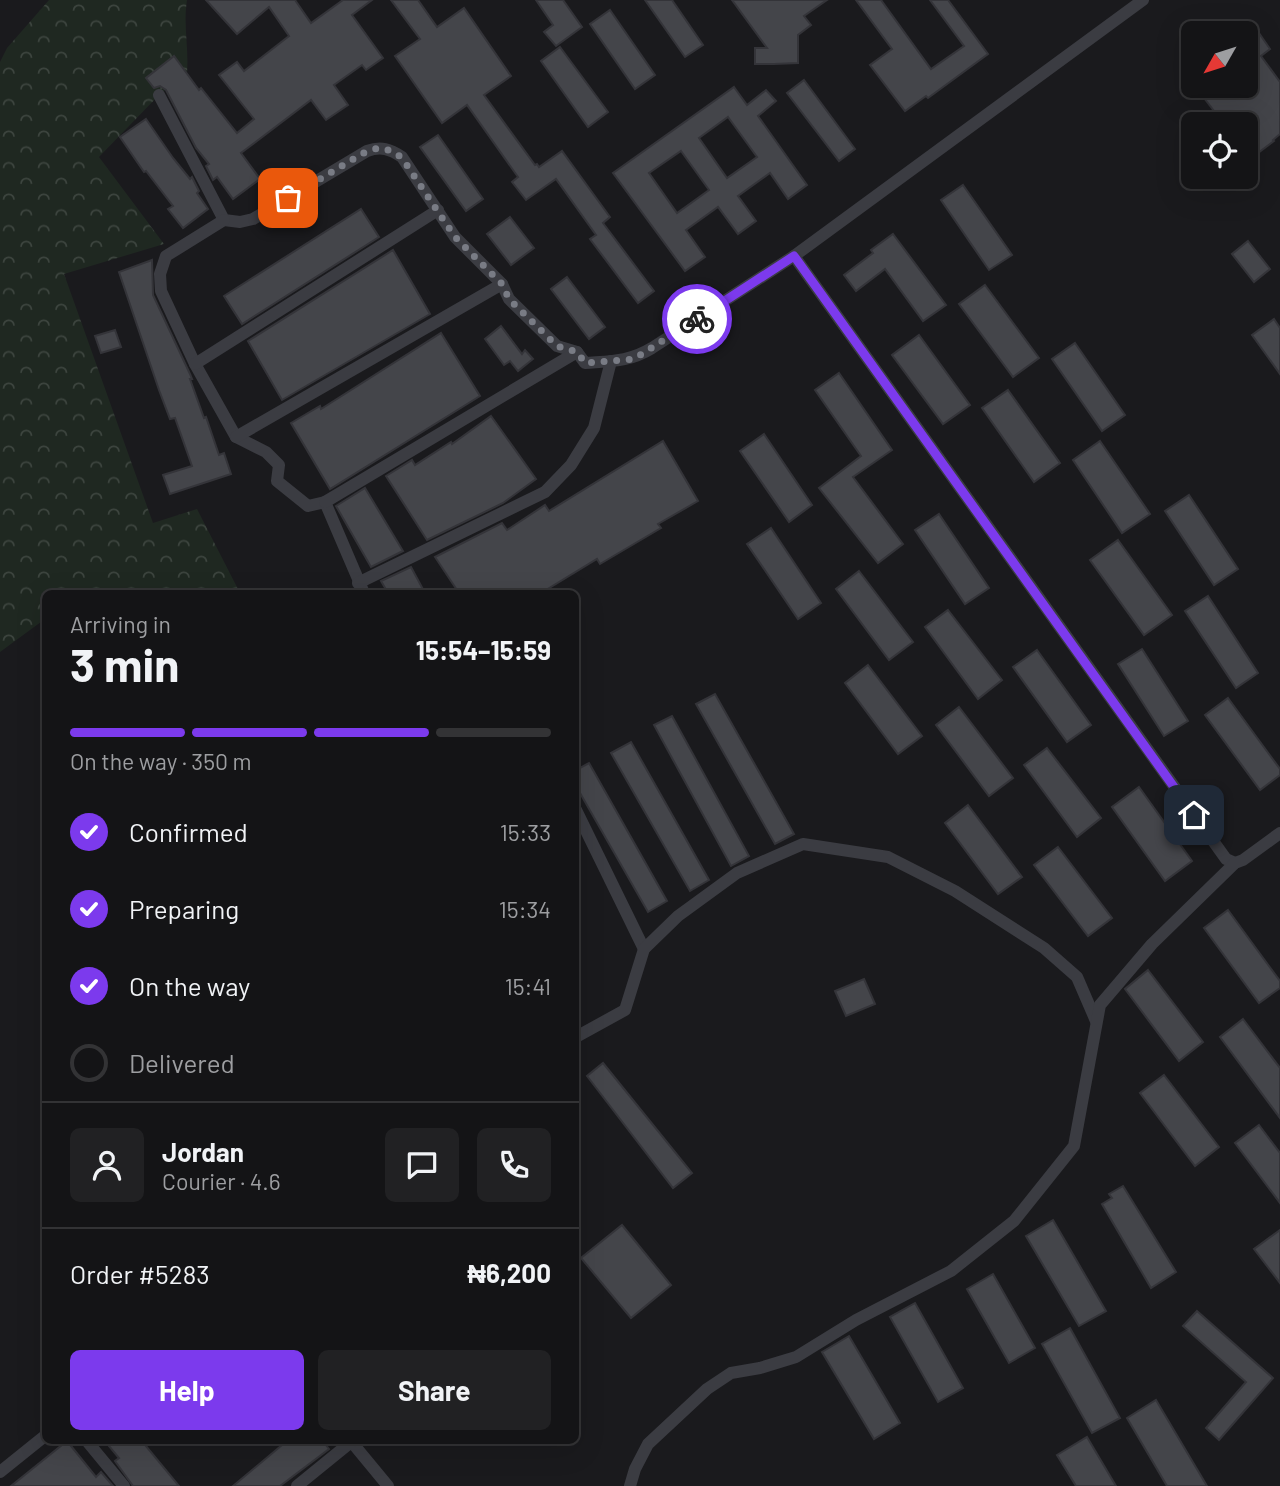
<!DOCTYPE html>
<meta charset="utf-8">
<style>
body{margin:0;font-family:Barlow,sans-serif;background:#212123;color:#f1f3f6;height:100vh;display:flex;flex-direction:column;font-size:26px;white-space:nowrap}
*{box-sizing:border-box;margin:0}
p{font-size:23px;color:#9d9ea1}
.icon{flex:none;width:38px;height:38px;fill:none;stroke:currentColor;stroke-width:2;stroke-linecap:round;stroke-linejoin:round}
.map{position:relative;flex:1;overflow:hidden}
.side{position:absolute;left:42px;top:590px;width:537px;height:854px;display:flex;flex-direction:column;background:#141416;border-radius:10px;box-shadow:0 7px 28px #0002,0 0 0 2px #333335}
.side>*{flex:none}
.needle{width:46px;rotate:231deg}
.tools{position:absolute;left:1181px;top:21px;display:grid;gap:14px}
.tools a{display:grid;place-items:center;width:77px;height:77px;border-radius:10px;background:#141416;box-shadow:0 7px 28px #0002,0 0 0 2px #333335;font-size:35px}
.pin{position:absolute;display:grid;place-items:center;width:60px;height:60px;color:#fff;margin:-30px;border-radius:14px;box-shadow:0 4px 10px #0006}
.courier{position:absolute;display:grid;place-items:center;width:70px;height:70px;margin:-35px;border:5px solid #7c3aed;border-radius:50%;background:#fff;color:#222;box-shadow:0 2px 9px #0007}
.summary em{font-style:normal;font-weight:700}
.summary div{display:flex;flex-direction:column-reverse}
.summary{display:flex;align-items:center;justify-content:space-between;height:119px;padding:0 28px}
h1{font-size:46px;font-weight:700;line-height:52px}
.bar{display:grid;grid-template-columns:repeat(4,1fr);gap:10px 7px;align-content:center;height:84px;padding:0 28px}
.bar i{height:9px;border-radius:5px;background:#333335}
.bar .current{background:#7c3aed}
.bar p{grid-column:span 4}
.line{display:flex;align-items:center;gap:18px;padding:0 28px;border-top:2px solid #333335}
.line div{flex:1}
.round{display:grid;place-items:center;flex:none;width:74px;height:74px;border-radius:10px;background:#212123}
ol{padding:0 28px;list-style:none}
li{display:flex;align-items:center;gap:21px;height:77px}
li p{margin-inline-start:auto}
li .icon{padding:7px;border-radius:50%;background:#7c3aed;color:#fff;stroke-width:4}
li:last-child{color:#9d9ea1}
li i{width:38px;height:38px;border:4px solid #333335;border-radius:50%}
.primary-button{display:flex;gap:14px;margin-top:auto;padding:14px 28px}
.primary-button a{flex:1;height:80px;border-radius:10px;background:#7c3aed;color:#fff;font-size:28px;font-weight:700;line-height:80px;text-align:center}
.primary-button a+a{background:#212123;color:#f1f3f6}
.map>svg:first-child{display:block}
.forest{fill:url(#forest-crowns)}
.building{fill:#44454a;stroke:#343439;stroke-width:2;fill-rule:evenodd}
.lines{fill:none;stroke-linecap:round;stroke-linejoin:round}
.minor{stroke:#3b3c42;stroke-width:12}
.done{stroke:#797c85;stroke-width:7;stroke-dasharray:0 12.6}
.route{stroke:#7c3aed;stroke-width:9}
</style>
<div class="map">
<svg width="1280" height="1486" viewBox="0 0 1280 1486">
<defs>
<pattern id="forest-crowns" width="20" height="18" patternUnits="userSpaceOnUse" patternTransform="scale(1.75)"><rect width="20" height="18" fill="#1f2821"/><path d="M2 6a3 3 0 1 1 6 0M12 15a3 3 0 1 1 6 0" fill="none" stroke="#3d453f"/></pattern>
</defs>
<rect width="100%" height="100%" fill="#1a1a1d"/>
<path class="forest" d="M49,0H187C183,25 189,48 187,73L159,95L99,157L164,244L64,274L153,523L197,509L240,593H46L45,619L0,652V62L7,48Z"/>
<g class="building">
<polygon points="206,0 295,0 311,23 343,0 372,0 352,15 383,58 366,70 362,65 334,85 348,105 326,120 311,100 241,153 260,179 233,199 217,177 213,180 206,166 209,164 196,148 166,90 160,86 154,88 146,78 174,56 199,90 201,88 237,133 254,119 219,75 237,62 244,71 289,36 269,7 237,34"/>
<polygon points="391,0 418,0 437,27 464,8 511,76 484,95 535,165 537,164 539,167 562,151 610,217 603,223 654,291 638,303 590,239 596,235 556,179 526,200 512,182 518,177 467,105 442,123 395,56 420,39"/>
<polygon points="536,0 563,0 582,27 556,46 544,32 553,25"/>
<polygon points="645,0 672,0 703,45 685,57"/>
<polygon points="732,0 827,0 804,16 811,25 798,35 798,63 774,64 755,64 755,48 767,48"/>
<polygon points="856,0 881,0 931,69 964,46 930,0 948,0 988,54 928,98 926,96 905,111 870,65 892,49"/>
<polygon points="610,10 655,75 635,89 590,24"/>
<polygon points="1259,33 1270,49 1261,56 1280,82 1280,134 1273,140 1274,141 1246,162 1246,124 1224,124 1201,94 1212,86 1246,86 1246,43"/>
<polygon points="560,47 608,112 588,127 541,61"/>
<polygon points="804,80 855,149 839,161 787,93"/>
<path d="M734,87L747,105L766,90L776,101L758,116L807,185L788,199L770,173L738,196L756,221L738,234L718,207L686,230L705,257L685,271L613,173ZM728,117L757,157L727,178L699,138ZM681,151L709,190L677,213L649,173Z"/>
<polygon points="146,119 173,158 190,179 192,177 199,191 197,193 208,209 183,228 168,209 173,206 146,171 144,172 120,137"/>
<polygon points="438,135 483,199 466,211 420,147"/>
<polygon points="963,185 1012,255 989,270 941,200"/>
<polygon points="361,209 379,237 242,324 224,296"/>
<polygon points="510,217 534,248 511,265 487,234"/>
<polygon points="893,234 946,305 923,321 885,269 856,291 844,275 873,253 871,250"/>
<polygon points="1248,241 1270,269 1254,282 1232,254"/>
<polygon points="393,250 430,314 282,400 248,341"/>
<polygon points="152,260 153,295 190,374 192,379 190,379 204,418 206,417 219,455 224,453 231,474 170,494 163,475 192,466 175,418 170,419 159,390 119,272"/>
<polygon points="567,277 605,327 589,339 551,289"/>
<polygon points="985,285 1039,358 1013,377 959,304"/>
<polygon points="1274,319 1280,328 1280,374 1252,335"/>
<polygon points="501,326 522,354 525,350 533,359 518,371 510,361 504,365 485,339"/>
<polygon points="115,330 121,347 101,353 95,336"/>
<polygon points="441,333 480,396 330,489 291,423 320,406 321,409"/>
<polygon points="919,335 970,405 943,424 892,355"/>
<polygon points="1075,343 1125,415 1102,431 1052,359"/>
<polygon points="839,373 892,450 853,477 903,544 878,563 819,488 861,456 815,390"/>
<polygon points="1008,390 1060,463 1034,482 982,408"/>
<polygon points="491,416 536,479 503,503 427,540 386,476 412,460 415,465 451,442 452,444"/>
<polygon points="764,434 812,505 789,522 740,451"/>
<polygon points="663,441 698,501 658,524 661,528 600,564 597,559 541,593 459,593 435,557 502,523 507,530 545,505 549,511"/>
<polygon points="1100,441 1150,514 1122,533 1073,460"/>
<polygon points="365,488 403,551 371,567 336,506"/>
<polygon points="1189,495 1238,569 1214,585 1165,511"/>
<polygon points="939,514 989,588 965,604 915,530"/>
<polygon points="771,528 821,603 798,619 747,544"/>
<polygon points="1118,540 1172,615 1144,635 1090,560"/>
<polygon points="411,567 425,593 388,593 381,581"/>
<polygon points="859,571 913,642 889,660 836,589"/>
<polygon points="1208,596 1258,673 1236,688 1185,611"/>
<polygon points="948,610 1002,680 978,699 925,627"/>
<polygon points="1142,649 1188,721 1164,736 1118,664"/>
<polygon points="1037,650 1091,725 1067,742 1013,667"/>
<polygon points="868,665 922,736 898,754 845,683"/>
<polygon points="715,694 794,834 775,844 696,704"/>
<polygon points="1228,698 1280,769 1280,775 1260,790 1205,715"/>
<polygon points="959,707 1013,778 989,796 936,725"/>
<polygon points="672,716 749,856 731,866 654,725"/>
<polygon points="631,742 709,880 690,891 611,753"/>
<polygon points="1047,748 1101,818 1077,837 1024,765"/>
<polygon points="589,763 667,901 648,912 576,786 576,770"/>
<polygon points="1139,787 1192,861 1165,881 1112,807"/>
<polygon points="968,805 1022,877 998,894 945,823"/>
<polygon points="1058,847 1112,918 1088,936 1034,865"/>
<polygon points="1228,910 1280,981 1280,988 1259,1003 1204,928"/>
<polygon points="1148,970 1203,1042 1179,1061 1125,989"/>
<polygon points="864,979 875,1004 846,1016 835,991"/>
<polygon points="1243,1019 1280,1068 1280,1118 1220,1037"/>
<polygon points="603,1063 692,1173 673,1188 587,1076"/>
<polygon points="1164,1075 1219,1147 1195,1166 1140,1093"/>
<polygon points="1259,1125 1280,1153 1280,1203 1235,1143"/>
<polygon points="1123,1186 1176,1272 1151,1288 1102,1204 1112,1198 1109,1194"/>
<polygon points="1053,1220 1106,1311 1079,1326 1026,1236"/>
<polygon points="622,1225 671,1285 631,1318 581,1258"/>
<polygon points="1280,1230 1280,1283 1254,1249"/>
<polygon points="993,1274 1035,1348 1009,1363 967,1289"/>
<polygon points="915,1303 963,1388 938,1402 890,1317"/>
<polygon points="1197,1311 1273,1378 1219,1440 1206,1428 1246,1382 1183,1326"/>
<polygon points="1070,1328 1120,1418 1092,1433 1042,1344"/>
<polygon points="849,1336 900,1423 874,1439 822,1352"/>
<polygon points="1156,1400 1207,1486 1167,1486 1127,1418"/>
<polygon points="1087,1437 1116,1486 1076,1486 1057,1455"/>
<polygon points="104,1440 141,1440 179,1486 133,1486 115,1461 119,1458"/>
<polygon points="288,1440 322,1440 329,1449 280,1486 233,1486"/>
<polygon points="67,1441 96,1477 101,1472 113,1486 11,1486"/>
</g>
<g class="lines">
<g class="minor">
<path d="M159,95L224,220L240,222L253,219L367,151C381,146 390,149 402,157L455,237L502,284L509,299L557,346L577,352L585,363C611,361 629,362 652,348L794,256L1143,0"/>
<polyline points="224,220 166,256 160,274 161,291 195,364 236,437 266,452 279,465 277,481 308,506 325,502 364,593"/>
<polyline points="794,256 1226,859 1235,863"/>
<polyline points="195,364 438,210"/>
<polyline points="236,437 502,284"/>
<polyline points="325,502 577,352"/>
<polyline points="358,583 545,492 571,465 594,428 611,361"/>
<polyline points="576,810 644,949"/>
<polyline points="576,1037 625,1010 644,949 678,916 737,873 803,844 888,857 955,891 1044,948 1077,977 1096,1021"/>
<polyline points="86,1440 124,1486"/>
<polyline points="350,1440 388,1486"/>
<polyline points="0,1472 46,1435"/>
<polyline points="297,1486 351,1442"/>
<polyline points="630,1486 635,1469 648,1444 707,1389 731,1373 760,1368 796,1357 856,1320 951,1271 1014,1221 1074,1146 1100,1005 1152,944 1235,863 1243,860 1280,833"/>
</g>
</g>
<g class="lines">
<path class="done" d="M288,198L367,151C381,146 390,149 402,158L455,237L502,284L509,299L557,346L577,352L585,363L634,359L697,319"/>
<polyline class="route" points="697,319 794,256 1194,815"/>
</g>
</svg>
<div class="tools">
<a><svg class="needle" viewBox="-14 -14 28 28"><path d="M0-13l5 13h-10z" fill="#e53935"/><path d="M0 13l5-13h-10z" fill="#9d9ea1"/></svg></a>
<a><svg class="icon" aria-label="locate" viewBox="0 0 24 24"><circle cx="12" cy="12" r="6"/><path d="M12 2v4M12 18v4M2 12h4M18 12h4"/></svg></a>
</div>
<div class="pin" style="left:288px;top:198px;background:#ea580c"><svg class="icon" aria-label="bag" viewBox="0 0 24 24"><path d="M5 8h14l-1 12H6zM9 8a3 3 0 0 1 6 0"/></svg></div>
<div class="pin" style="left:1194px;top:815px;background:#1f2937"><svg class="icon" aria-label="home" viewBox="0 0 24 24"><path d="M3 11l9-7 9 7M6 9v11h12V9"/></svg></div>
<div class="courier" style="left:697px;top:319px"><svg class="icon" aria-label="bike" viewBox="0 0 24 24"><circle cx="6" cy="16" r="4"/><circle cx="18" cy="16" r="4"/><path d="M6 16l4-8h5l3 8M10 8l3 8H6M13 5h3"/></svg></div>
<section class="side">
<div class="summary"><div><h1>3 min</h1><p>Arriving in</p></div><em>15:54–15:59</em></div>
<div class="bar"><i class="current"></i><i class="current"></i><i class="current"></i><i></i><p>On the way · 350 m</p></div>
<ol>
<li><svg class="icon" aria-label="check" viewBox="0 0 24 24"><path d="M5 12l5 5 9-10"/></svg>Confirmed<p>15:33</p></li>
<li><svg class="icon" aria-label="check" viewBox="0 0 24 24"><path d="M5 12l5 5 9-10"/></svg>Preparing<p>15:34</p></li>
<li><svg class="icon" aria-label="check" viewBox="0 0 24 24"><path d="M5 12l5 5 9-10"/></svg>On the way<p>15:41</p></li>
<li><i></i>Delivered</li>
</ol>
<div class="line" style="height:126px"><a class="round"><svg class="icon" aria-label="person" viewBox="0 0 24 24"><circle cx="12" cy="8" r="4"/><path d="M4 21q1-7 8-7t8 7"/></svg></a><div><b>Jordan</b><p>Courier · 4.6</p></div><a class="round"><svg class="icon" aria-label="chat" viewBox="0 0 24 24"><path d="M4 5h16v11H9l-5 4z"/></svg></a><a class="round"><svg class="icon" aria-label="phone" viewBox="0 0 24 24"><path d="M5 4h4l2 5-3 2q2 4 5 5l2-3 5 2v4C11 20 4 13 5 4z"/></svg></a></div>
<div class="line" style="height:91px"><div>Order #5283</div><b>₦6,200</b></div>
<div class="primary-button"><a>Help</a><a>Share</a></div>
</section>
</div>
